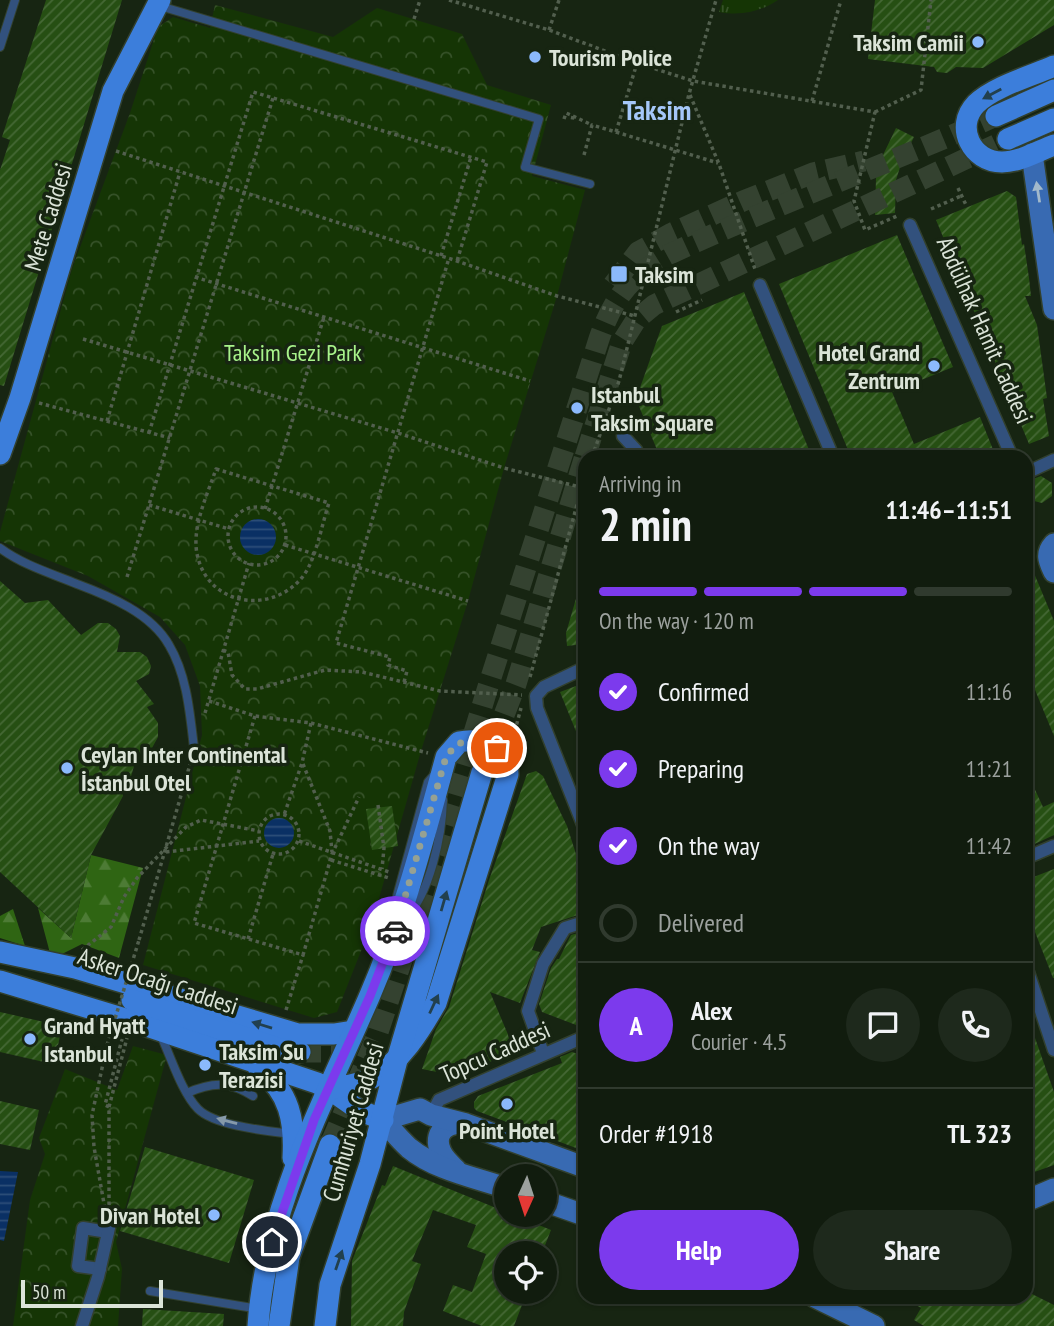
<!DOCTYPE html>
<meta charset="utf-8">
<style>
body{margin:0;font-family:"PT Sans Narrow",sans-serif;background:#1e291c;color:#f1f3f6;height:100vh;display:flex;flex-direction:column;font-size:26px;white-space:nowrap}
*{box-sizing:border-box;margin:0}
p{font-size:23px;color:#9ca19e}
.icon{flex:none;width:38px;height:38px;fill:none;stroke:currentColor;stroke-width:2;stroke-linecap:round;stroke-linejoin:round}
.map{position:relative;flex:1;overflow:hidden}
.details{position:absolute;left:578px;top:450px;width:455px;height:854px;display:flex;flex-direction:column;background:#111c0e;border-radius:21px;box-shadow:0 2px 5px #0004,0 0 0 2px #303a2e}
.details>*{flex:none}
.needle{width:46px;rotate:183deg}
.controls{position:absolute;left:494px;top:1164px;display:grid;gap:14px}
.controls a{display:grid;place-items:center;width:63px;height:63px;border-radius:50%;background:#111c0e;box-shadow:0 2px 5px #0004,0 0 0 2px #303a2e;font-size:35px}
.scale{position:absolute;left:21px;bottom:18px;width:142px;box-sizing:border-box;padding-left:7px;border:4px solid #dbe4d8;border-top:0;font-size:19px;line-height:24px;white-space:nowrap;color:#dbe4d8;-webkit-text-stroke:5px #172512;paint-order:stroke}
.pin{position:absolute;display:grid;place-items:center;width:60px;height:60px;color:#fff;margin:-30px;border:4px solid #fff;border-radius:50%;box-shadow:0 2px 7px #0007}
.courier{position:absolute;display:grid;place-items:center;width:70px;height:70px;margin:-35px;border:5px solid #7c3aed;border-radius:50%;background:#fff;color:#222;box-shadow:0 2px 9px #0007}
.overview em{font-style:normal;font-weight:700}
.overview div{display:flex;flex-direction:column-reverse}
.overview{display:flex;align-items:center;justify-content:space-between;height:119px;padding:0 21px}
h1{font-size:46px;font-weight:700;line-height:52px}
.bar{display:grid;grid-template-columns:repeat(4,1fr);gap:10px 7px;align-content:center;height:84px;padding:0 21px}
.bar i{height:9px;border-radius:5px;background:#303a2e}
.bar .active{background:#7c3aed}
.bar p{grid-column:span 4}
.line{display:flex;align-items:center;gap:18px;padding:0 21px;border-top:2px solid #303a2e}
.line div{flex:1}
.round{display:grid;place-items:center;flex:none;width:74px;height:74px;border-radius:37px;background:#1e291c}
ol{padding:0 21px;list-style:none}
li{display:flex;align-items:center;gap:21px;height:77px}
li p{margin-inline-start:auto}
li .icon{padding:7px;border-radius:50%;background:#7c3aed;color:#fff;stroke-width:4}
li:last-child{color:#9ca19e}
li i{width:38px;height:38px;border:4px solid #303a2e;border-radius:50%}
.cta{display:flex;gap:14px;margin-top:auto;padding:14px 21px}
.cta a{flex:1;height:80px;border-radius:42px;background:#7c3aed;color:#fff;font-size:28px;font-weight:700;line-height:80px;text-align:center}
.cta a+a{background:#1e291c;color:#f1f3f6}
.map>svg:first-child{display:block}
.grass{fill:url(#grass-tufts)}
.forest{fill:url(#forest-firs)}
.park{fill:url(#park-crowns)}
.water{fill:url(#water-rules)}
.building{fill:url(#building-hatch)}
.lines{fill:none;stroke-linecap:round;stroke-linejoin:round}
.primary-tunnel{stroke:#344230;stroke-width:21;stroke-dasharray:21 10;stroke-linecap:butt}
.service-casing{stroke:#32402e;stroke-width:10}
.pedestrian-casing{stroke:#32402e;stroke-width:15}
.secondary-casing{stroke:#32402e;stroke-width:24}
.primary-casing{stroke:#32402e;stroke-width:24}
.path{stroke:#525f4e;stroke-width:3.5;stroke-dasharray:3.5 3.5;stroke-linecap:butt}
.service{stroke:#32517d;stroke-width:8}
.pedestrian{stroke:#32517d;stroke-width:12}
.secondary{stroke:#386ab2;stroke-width:21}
.primary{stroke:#3c7edb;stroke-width:21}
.path-bridge{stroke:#525f4e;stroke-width:3.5;stroke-dasharray:3.5 3.5;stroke-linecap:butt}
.oneway{fill:#22404e}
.oneway2{fill:#a2b9cb}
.oneway3{fill:#869aaa}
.done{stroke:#96a193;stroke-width:7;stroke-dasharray:0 12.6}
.route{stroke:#7c3aed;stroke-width:9}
.poi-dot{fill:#8bb9fc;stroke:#172512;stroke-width:2.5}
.labels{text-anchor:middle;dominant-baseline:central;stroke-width:7;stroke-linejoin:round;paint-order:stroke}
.poi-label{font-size:24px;font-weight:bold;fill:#dbe4d8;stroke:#172512;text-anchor:start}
.street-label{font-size:24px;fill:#dbe4d8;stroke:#172512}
.park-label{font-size:24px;fill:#a8f38b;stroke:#172512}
.quarter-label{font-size:28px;font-weight:bold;fill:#a5c7f9;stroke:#172512}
</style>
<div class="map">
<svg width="1054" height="1326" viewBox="0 0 1054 1326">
<defs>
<pattern id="grass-tufts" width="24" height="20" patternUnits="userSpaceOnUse" patternTransform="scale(1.75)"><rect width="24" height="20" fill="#153505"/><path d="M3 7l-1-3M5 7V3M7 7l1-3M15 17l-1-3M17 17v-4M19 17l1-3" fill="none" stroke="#365229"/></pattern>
<pattern id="forest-firs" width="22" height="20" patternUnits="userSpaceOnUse" patternTransform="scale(1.75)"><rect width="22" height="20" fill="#2f6513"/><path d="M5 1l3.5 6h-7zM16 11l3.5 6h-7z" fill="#4d7b35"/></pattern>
<pattern id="park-crowns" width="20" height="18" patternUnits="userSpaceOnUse" patternTransform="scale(1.75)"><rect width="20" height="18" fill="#153505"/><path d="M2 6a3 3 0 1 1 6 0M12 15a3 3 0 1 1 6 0" fill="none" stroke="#365229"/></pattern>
<pattern id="water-rules" width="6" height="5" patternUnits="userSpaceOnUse" patternTransform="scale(1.75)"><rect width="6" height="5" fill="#0a3064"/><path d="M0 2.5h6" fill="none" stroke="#2d4e79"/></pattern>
<pattern id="building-hatch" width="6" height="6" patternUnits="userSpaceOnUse" patternTransform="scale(1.75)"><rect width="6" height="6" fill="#264f13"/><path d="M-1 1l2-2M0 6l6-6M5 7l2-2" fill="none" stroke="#456835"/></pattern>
</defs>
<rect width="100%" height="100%" fill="#172512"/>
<path class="grass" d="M723,0H778C760,12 741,16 719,12Z"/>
<g class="forest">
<polygon points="91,855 143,868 119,958 82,944 64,953 50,953 38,908 71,938"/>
<polygon points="13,909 25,946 0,938 0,916"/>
</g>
<g class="park">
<polygon points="215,5 333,37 377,8 462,34 487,85 551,105 532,176 585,190 557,296 504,468 468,601 421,751 372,923 337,1012 314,1018 143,965 202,735 200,686 185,645 160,617 88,576 0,541 0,532 72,269 130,113 158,27 173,17 210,28"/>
<polygon points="133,1046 167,1055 116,1242 122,1269 118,1326 13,1326 30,1200 45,1154 39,1138 65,1069 117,1090"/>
</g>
<g class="water">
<circle cx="258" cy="537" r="18"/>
<circle cx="279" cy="833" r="15"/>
<polygon points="0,1171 18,1172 4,1241 0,1240"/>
</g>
<g class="building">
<polygon points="46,0 122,0 4,386 0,385 0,170 10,140 2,137"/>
<polygon points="875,0 1054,0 1054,25 983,68 956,67 947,73 937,72 934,67 868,59"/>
<polygon points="896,128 914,137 902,161 896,180 895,213 875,215 876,178 883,155"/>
<polygon points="1007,191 1016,197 1022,245 1024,244 1029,278 1031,296 1025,296 1037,325 1047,398 1043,399 1049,436 1029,444 936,220"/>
<polygon points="897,235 953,367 892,392 914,444 980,417 996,457 851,457 779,284"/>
<polygon points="744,292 812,457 660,457 636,399 662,326"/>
<polygon points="1041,476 1052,483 1052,496 1042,503 1026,499 1026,488 1028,481"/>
<polygon points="1026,554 1054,621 1054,736 1026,668"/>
<polygon points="0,581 25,603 48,600 81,635 98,623 108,623 116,629 120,636 117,652 140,652 147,657 151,666 149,674 136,681 154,704 147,707 158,723 158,737 152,748 137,756 130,780 121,781 123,796 91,855 71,938 0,872"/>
<polygon points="580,585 584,586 584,644 567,646 566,633"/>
<polygon points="584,683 584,751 560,692"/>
<polygon points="1026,770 1043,807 1054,802 1054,835 1026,848"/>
<polygon points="536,771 543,776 567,826 584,879 584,913 541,927 532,950 540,952 520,1003 490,992 515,1051 466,1072 442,1073 422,1069 436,1029 449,1007 489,880 527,774"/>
<polygon points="392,806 398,846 372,850 366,809"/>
<polygon points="1054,869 1054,978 1053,978 1026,909 1026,880"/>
<polygon points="584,931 584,1028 542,1012 539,1004 551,968 557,959 559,959 571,935"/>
<polygon points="0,1012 62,1026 56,1055 45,1053 44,1062 0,1052"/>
<polygon points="1026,1018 1028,1018 1054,1092 1054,1165 1026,1175"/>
<polygon points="572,1052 584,1056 584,1151 477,1111 474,1108 474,1102 478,1096 562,1063 560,1057"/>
<polygon points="0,1101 39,1110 30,1150 0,1144"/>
<polygon points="145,1147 254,1180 229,1263 120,1231"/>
<polygon points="393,1166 506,1212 506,1214 512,1214 551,1230 542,1253 506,1253 506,1292 527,1292 514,1326 482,1326 443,1311 453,1285 472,1292 486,1254 467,1247 476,1225 433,1210 412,1261 421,1264 404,1312 403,1326 351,1326 352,1261 382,1185 385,1186"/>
<polygon points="1026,1291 1054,1305 1054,1326 924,1326 914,1320 921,1308 902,1297 1026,1297"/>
<polygon points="143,1309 224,1314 223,1326 142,1326"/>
</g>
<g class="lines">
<g class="primary-tunnel">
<polyline points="613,285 638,252 672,233 743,201 813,173 864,161"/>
<polyline points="585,457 622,342 636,320 654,305 1008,139"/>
<polyline points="482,772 516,684 584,459"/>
<polyline points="300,1052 335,1052 358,1046"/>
<path d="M330,1145L376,1038L434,864L487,690L599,339C613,298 631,275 670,254C777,204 888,164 996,116"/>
</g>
<g class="service-casing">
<g id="service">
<polyline points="160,6 539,119 525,167 590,184"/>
<polyline points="0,47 15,0"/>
<path d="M0,548C23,565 50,573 77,584C109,596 151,613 169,645C187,675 190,714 194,748"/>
<polyline points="397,896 428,782 434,775"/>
<path d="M405,919C430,894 442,835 443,800"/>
<path d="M161,1036C171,1057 182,1093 198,1109C215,1126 268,1131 291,1134"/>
<path d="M187,1093C212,1082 229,1081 253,1096"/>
<polyline points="150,1291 259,1309"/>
</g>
</g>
<g class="pedestrian-casing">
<g id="pedestrian">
<polyline points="910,225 1012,457"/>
<polyline points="760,285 833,457"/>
<polyline points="623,436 636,450 639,457"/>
<polyline points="1026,473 1054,460"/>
<polyline points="584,668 544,687 536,696 537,708 584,827"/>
<polyline points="1026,858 1054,846"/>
<polyline points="1026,966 1054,1050"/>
<polyline points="543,1053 528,1011 543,964 565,928 584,922"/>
<polyline points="431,1115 439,1100 584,1037"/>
<polyline points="100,1269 78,1266 83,1228 108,1232"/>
<polyline points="82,1326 98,1277 109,1228"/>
</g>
</g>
<g class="secondary-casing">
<g id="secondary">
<polyline points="1032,154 1054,309"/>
<path d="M1054,544C1045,554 1049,561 1054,572"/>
<path d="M456,1170C451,1165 444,1159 441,1152C432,1133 447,1121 465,1124"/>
<path d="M506,1188C474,1177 436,1170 409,1148C400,1140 391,1129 383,1120L420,1109L431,1115L466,1124L584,1167"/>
<polyline points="544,1201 584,1215"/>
<polyline points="1026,1201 1054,1189"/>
<polyline points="815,1297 874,1326"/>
</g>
</g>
<g class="primary-casing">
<g id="primary">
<path d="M1054,66C1031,76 993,87 976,104C954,127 972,162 1002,162C1020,162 1038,151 1054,145"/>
<polyline points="996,116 1054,90"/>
<polyline points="1008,139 1054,119"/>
<polyline points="0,454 20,398 113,91 160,0"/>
<polyline points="0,952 75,968 298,1034 334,1034 353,1031"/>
<polyline points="0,981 132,1021 317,1083 329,1089 359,1110 383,1120"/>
<polyline points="132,1000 277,1048 300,1052"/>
<path d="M259,1070C290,1091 295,1122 293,1158"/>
<path d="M258,1326C266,1208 324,1102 370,995C403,919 424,837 446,757L459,742C483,737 508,748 508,774L436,1003C420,1031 401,1062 372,1078C359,1085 343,1086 329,1089"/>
<polyline points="279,1326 289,1257 330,1145"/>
<polyline points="325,1326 330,1285 370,1164 397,1060 482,772"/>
</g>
</g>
<g class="path">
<polyline points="449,0 549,30 637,63 693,81 875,112 854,201 865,230 897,216"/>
<polyline points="414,19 420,0"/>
<polyline points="549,30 559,0"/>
<polyline points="690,95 719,164 756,272"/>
<polyline points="812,101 841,0"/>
<polyline points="875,112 921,90 931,0"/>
<polyline points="573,116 592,125"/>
<polyline points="564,119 566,113 573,116 572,121"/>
<polyline points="616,132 718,163"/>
<polyline points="116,151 457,261 557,296 635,316"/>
<polyline points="584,155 592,125 616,132 637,63"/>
<polyline points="958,188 966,205"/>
<polyline points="931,209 961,196"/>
<polyline points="441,256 471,157"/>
<polyline points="195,277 530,381"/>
<polyline points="676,312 702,300"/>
<polyline points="83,339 398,433 504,468 584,488"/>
<polyline points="39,403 170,438"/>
<polyline points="107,421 180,172"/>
<polyline points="149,433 253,92 487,162 457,261"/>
<polyline points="592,457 619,381 689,94 716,0"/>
<path d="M216,469L329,503C322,524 316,558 304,575C275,614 211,608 198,558C190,530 207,496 216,469Z"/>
<polyline points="149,505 229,529"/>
<circle cx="257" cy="536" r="29"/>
<polyline points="265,509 324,317"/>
<polyline points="285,545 468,601"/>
<polyline points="127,577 273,98"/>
<polyline points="223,650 228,652 232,675 245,689 257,689 325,670 362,672 440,691 522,695"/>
<polyline points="530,677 584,479"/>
<polyline points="404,682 407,671 388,665 390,657 336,643 449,258"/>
<polyline points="209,701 255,716 311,723 302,763 284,815"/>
<polyline points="205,713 249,563"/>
<polyline points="255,716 194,923 303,955 332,854 359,797"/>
<polyline points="311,723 428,753"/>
<polyline points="513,738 521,708"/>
<polyline points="303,764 330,831 332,852"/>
<polyline points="378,805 384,848 382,869"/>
<circle cx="279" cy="834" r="20"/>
<polyline points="299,841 389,872"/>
<polyline points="166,852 259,841"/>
<polyline points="331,860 389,878"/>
<polyline points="248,939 273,854"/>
<polyline points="139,940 191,761"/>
<polyline points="82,950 111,927 124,897 137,878 186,827 201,820 259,831"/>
<polyline points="286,1010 303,955"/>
<polyline points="109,1107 127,1038"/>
<polyline points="109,1212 109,1107 105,1105 122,1039"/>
<polyline points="106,1215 94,1147 92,1115 107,1045"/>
</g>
<use href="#service" class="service"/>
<use href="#pedestrian" class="pedestrian"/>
<use href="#secondary" class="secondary"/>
<use href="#primary" class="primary"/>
<polyline class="path-bridge" points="107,1045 139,940"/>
</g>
<defs><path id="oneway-solid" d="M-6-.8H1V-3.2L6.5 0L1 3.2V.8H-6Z" transform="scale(1.75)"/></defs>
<g class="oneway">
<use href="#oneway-solid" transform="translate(992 94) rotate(152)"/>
<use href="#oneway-solid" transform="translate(444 901) rotate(-74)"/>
<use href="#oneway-solid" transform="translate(434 1004) rotate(-65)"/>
<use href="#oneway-solid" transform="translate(262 1025) rotate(-163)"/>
<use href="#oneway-solid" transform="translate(339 1260) rotate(-71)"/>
</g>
<use class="oneway2" href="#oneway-solid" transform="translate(1038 192) rotate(-99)"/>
<use class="oneway3" href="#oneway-solid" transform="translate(227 1121) rotate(-165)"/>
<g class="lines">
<path class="done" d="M395,931L446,757C461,736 475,737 497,748"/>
<polyline class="route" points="272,1242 314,1120 370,996 395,931"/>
</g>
<g class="poi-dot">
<circle cx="978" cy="42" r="7"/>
<circle cx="535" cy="57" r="7"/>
<rect x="610" y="265" width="18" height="18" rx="3.5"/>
<circle cx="934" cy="366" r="7"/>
<circle cx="577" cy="408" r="7"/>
<circle cx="67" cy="768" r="7"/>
<circle cx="30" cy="1039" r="7"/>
<circle cx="205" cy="1065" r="7"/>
<circle cx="507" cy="1104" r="7"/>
<circle cx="214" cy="1215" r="7"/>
</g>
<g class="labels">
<g class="poi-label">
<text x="964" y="42" text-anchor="end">Taksim Camii</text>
<text x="549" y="57">Tourism Police</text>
<text x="635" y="274">Taksim</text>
<text x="920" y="352" text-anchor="end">Hotel Grand<tspan x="920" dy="28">Zentrum</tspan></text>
<text x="591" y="394">Istanbul<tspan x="591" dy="28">Taksim Square</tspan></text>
<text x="81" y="754">Ceylan Inter Continental<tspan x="81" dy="28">İstanbul Otel</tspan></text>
<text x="44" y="1025">Grand Hyatt<tspan x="44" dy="28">Istanbul</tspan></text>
<text x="219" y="1051">Taksim Su<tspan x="219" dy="28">Terazisi</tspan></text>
<text x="507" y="1130" text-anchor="middle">Point Hotel</text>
<text x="200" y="1215" text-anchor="end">Divan Hotel</text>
</g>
<g class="street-label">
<text transform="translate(48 217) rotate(-73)">Mete Caddesi</text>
<text transform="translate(985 330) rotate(66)">Abdülhak Hamit Caddesi</text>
<text transform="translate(158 981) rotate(18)">Asker Ocağı Caddesi</text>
<text transform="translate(495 1052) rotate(-24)">Topcu Caddesi</text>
<text transform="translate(353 1122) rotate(-74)">Cumhuriyet Caddesi</text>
</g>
<g class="park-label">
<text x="293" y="352">Taksim Gezi Park</text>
</g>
<g class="quarter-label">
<text x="657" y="109">Taksim</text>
</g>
</g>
</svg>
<div class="controls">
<a><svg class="needle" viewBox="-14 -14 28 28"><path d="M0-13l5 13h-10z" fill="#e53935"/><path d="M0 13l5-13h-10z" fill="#9ca19e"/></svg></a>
<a><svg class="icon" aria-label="locate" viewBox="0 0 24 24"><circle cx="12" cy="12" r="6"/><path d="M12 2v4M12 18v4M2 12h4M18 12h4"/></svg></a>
</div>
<div class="scale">50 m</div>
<div class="pin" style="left:497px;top:748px;background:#ea580c"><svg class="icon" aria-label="bag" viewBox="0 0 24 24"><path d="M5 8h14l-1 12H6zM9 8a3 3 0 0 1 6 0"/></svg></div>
<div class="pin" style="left:272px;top:1242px;background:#1f2937"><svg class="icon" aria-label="home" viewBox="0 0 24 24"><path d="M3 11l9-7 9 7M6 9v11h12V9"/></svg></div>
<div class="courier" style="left:395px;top:931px"><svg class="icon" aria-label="car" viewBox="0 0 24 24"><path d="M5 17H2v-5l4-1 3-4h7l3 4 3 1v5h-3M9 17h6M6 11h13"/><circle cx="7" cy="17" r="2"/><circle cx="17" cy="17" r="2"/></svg></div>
<section class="details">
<div class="overview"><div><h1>2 min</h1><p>Arriving in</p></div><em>11:46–11:51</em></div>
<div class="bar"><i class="active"></i><i class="active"></i><i class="active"></i><i></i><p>On the way · 120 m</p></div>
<ol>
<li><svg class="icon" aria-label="check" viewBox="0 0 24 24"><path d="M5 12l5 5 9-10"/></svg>Confirmed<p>11:16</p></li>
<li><svg class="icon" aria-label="check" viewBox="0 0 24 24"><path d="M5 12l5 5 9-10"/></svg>Preparing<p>11:21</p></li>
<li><svg class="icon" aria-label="check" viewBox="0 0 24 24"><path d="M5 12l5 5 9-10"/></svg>On the way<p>11:42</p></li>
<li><i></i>Delivered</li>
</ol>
<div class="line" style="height:126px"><b class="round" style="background:#7c3aed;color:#fff">A</b><div><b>Alex</b><p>Courier · 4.5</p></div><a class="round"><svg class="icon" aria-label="chat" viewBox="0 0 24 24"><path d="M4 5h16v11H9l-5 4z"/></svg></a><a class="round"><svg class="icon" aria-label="phone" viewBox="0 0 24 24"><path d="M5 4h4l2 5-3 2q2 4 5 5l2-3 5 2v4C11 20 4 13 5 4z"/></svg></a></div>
<div class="line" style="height:91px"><div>Order #1918</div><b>TL 323</b></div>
<div class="cta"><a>Help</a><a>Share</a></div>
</section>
</div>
